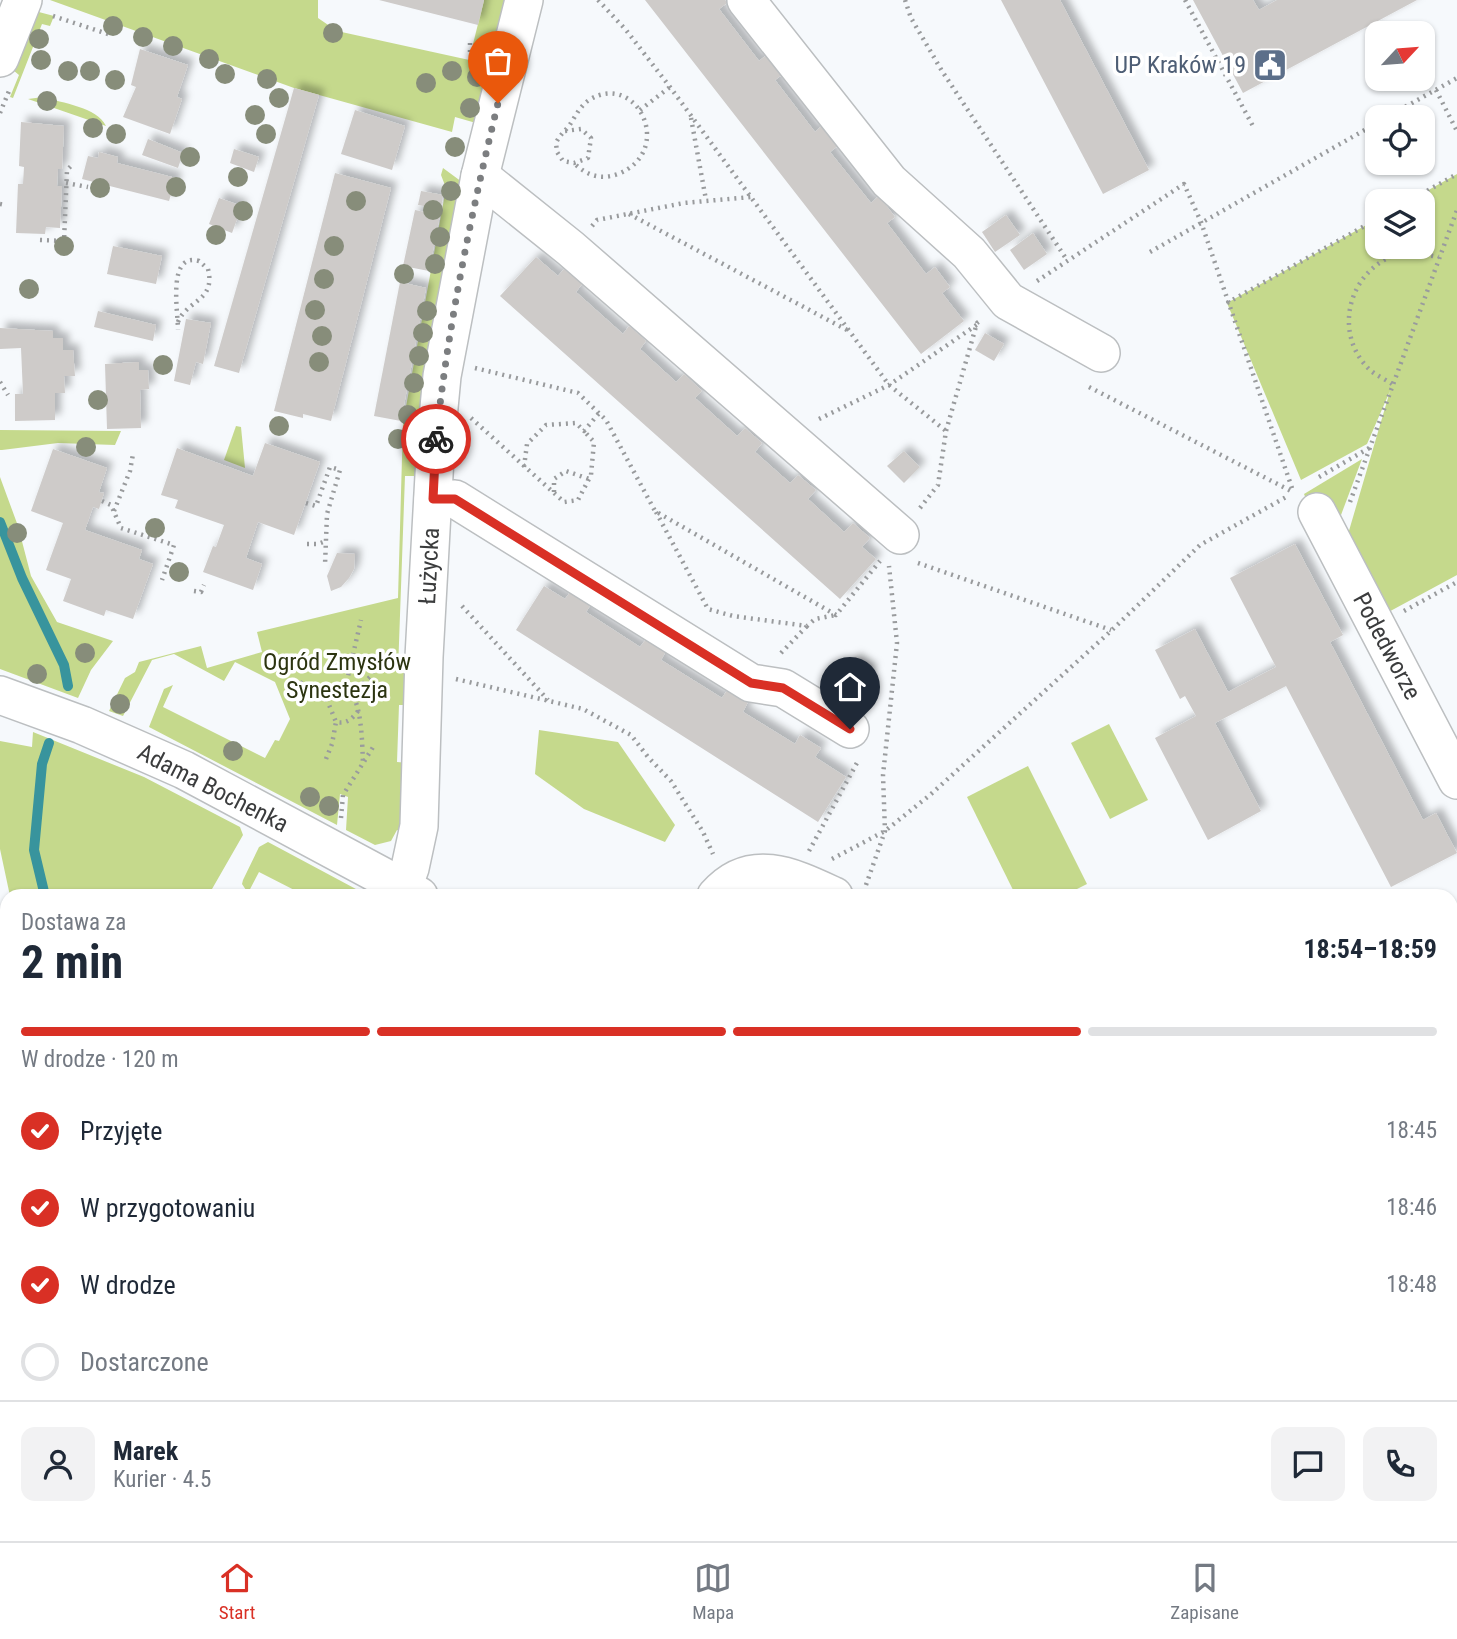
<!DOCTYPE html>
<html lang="pl">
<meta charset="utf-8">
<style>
body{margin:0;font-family:"Roboto Condensed",sans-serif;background:#f2f2f3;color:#1f2937;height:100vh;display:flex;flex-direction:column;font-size:26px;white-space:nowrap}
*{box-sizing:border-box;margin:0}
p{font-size:23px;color:#747a83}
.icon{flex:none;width:38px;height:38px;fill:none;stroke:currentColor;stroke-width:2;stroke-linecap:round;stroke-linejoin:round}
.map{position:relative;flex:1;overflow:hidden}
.drawer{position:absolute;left:0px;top:889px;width:1458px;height:653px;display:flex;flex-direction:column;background:#fff;border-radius:21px 21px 0 0;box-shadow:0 2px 5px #0004}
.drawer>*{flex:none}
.needle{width:46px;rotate:64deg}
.fabs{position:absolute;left:1365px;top:21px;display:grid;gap:14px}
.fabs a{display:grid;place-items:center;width:70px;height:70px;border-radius:14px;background:#fff;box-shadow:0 2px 5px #0004;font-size:35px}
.pin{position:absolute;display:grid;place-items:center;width:60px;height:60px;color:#fff;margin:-72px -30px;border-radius:50% 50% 50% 0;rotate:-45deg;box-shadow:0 0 7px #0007}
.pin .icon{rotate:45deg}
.courier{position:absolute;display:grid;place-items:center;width:70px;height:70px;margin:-35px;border:5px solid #d93025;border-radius:50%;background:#fff;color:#222;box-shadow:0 2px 9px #0007}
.summary em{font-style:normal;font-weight:700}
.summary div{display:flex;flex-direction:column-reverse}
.summary{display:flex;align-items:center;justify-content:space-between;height:119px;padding:0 21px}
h1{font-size:46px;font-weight:700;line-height:52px}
.bar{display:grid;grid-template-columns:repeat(4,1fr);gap:10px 7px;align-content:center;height:84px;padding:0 21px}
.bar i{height:9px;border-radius:5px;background:#e0e1e3}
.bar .on{background:#d93025}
.bar p{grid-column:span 4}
.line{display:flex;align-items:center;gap:18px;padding:0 21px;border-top:2px solid #e0e1e3}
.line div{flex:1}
.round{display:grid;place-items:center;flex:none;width:74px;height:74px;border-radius:14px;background:#f2f2f3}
ol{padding:0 21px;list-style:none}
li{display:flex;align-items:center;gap:21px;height:77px}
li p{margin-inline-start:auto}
li .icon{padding:7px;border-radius:50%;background:#d93025;color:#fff;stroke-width:4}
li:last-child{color:#747a83}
li i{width:38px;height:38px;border:4px solid #e0e1e3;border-radius:50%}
.menu{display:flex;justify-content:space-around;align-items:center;height:98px;border-top:2px solid #e0e1e3;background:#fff;font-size:19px;color:#747a83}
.menu a{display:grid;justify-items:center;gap:4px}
.menu .on{color:#d93025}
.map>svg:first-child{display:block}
.green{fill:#c5d98c}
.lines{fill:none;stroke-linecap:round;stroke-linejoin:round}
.stream{stroke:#38949d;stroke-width:10}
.building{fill:#cecbc9;filter:url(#shadow)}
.minor-casing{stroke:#bcbfc1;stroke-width:40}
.path{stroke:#999b9d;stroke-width:4.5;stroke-dasharray:2 5;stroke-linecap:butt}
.minor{stroke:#fff;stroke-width:37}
.tree{fill:#878d7a}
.done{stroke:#7c7e80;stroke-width:7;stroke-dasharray:0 12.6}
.route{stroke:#d93025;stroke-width:9}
.labels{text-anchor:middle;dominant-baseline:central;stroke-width:7;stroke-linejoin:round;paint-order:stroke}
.service-label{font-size:24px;fill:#4e5e75;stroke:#fff;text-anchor:end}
.street-label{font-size:24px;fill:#3b3c3d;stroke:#fff}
.park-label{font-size:24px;fill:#2c3410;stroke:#fff}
</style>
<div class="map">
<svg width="1457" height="1541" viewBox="0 0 1457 1541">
<defs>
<filter id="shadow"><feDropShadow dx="6" dy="-6" stdDeviation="3.5" flood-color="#0004"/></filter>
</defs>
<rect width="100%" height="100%" fill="#f6f9fc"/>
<g class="green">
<polygon points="50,0 318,0 318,18 337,31 483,63 489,70 476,123 455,117 452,132 294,88"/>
<polygon points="484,0 507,0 496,44 485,49 473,44"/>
<polygon points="35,11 54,16 50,26 42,24 13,98 10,97 19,75 13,70"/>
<path d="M43,97C62,103 97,107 106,126L28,99Z"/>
<polygon points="443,168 462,182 418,476 405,476 398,671 411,672 410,705 399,705 397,762 409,763 405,832 397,830 391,841 375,845 346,830 348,797 340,794 337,825 149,727 164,689 173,685 163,707 265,758 275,740 279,741 290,719 275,682 235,662 224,681 174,654 152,660 123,716 109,711 125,678 135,672 139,662 201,646 207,668 262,652 257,632 398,598 403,423 446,188 441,175"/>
<polygon points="1457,174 1457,575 1383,615 1346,541 1390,391 1367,444 1301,480 1227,303 1377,219 1377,247 1423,247 1423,201 1409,201"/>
<polygon points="236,426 241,427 245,468 224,460"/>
<polygon points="0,430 121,431 115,445 58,443 2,450 0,450"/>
<polygon points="1362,459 1335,531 1309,506 1304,494"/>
<polygon points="0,477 18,526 31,576 57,622 113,641 91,670 78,698 0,669"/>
<polygon points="1109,724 1148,800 1110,819 1071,743"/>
<polygon points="539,730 618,742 675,825 665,842 584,809 535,774"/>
<polygon points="33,732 144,777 240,827 243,835 208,896 10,896 0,849 0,741 32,747"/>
<polygon points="1028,766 1087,884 1063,896 1016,896 967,797"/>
<polygon points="268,842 369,896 306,896 259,872 248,893 242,884 243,880 259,847"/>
<polygon points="1451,947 1457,949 1457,1017 1451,1034"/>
<polygon points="7,1114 7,1151 0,1164 0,1123"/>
<polygon points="7,1203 7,1287 0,1282 0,1220"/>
<polygon points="7,1361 7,1494 0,1480 0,1371"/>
<polygon points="29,1535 231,1535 229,1541 30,1541"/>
</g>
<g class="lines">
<g class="stream">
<polyline points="0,522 22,578 64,665 68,686"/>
<polyline points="45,896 34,850 42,764 49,743"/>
<polyline points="116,1535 117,1541"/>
</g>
</g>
<g class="building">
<polygon points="379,0 484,0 478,25"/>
<polygon points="645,0 725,0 727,3 719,9 759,61 768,54 783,74 775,80 815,132 823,125 839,145 830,152 871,203 879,196 895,217 887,223 926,274 935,267 950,287 942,293 964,321 921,354"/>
<polygon points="1001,0 1060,0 1149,170 1103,194"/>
<polygon points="1193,0 1253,0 1259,10 1277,0 1417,0 1243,93"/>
<polygon points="140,49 188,65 177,97 182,99 170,134 123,117 136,87 131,85"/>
<polygon points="294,88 319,95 239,373 214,366"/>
<polygon points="355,110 405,126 392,170 341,154"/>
<polygon points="21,122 64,126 62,169 58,169 57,186 62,186 60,228 46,227 45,234 16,233 18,184 23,184 24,167 19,166"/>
<polygon points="148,139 183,153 178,168 142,155"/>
<polygon points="234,149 259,157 254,172 230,163"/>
<polygon points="99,152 118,157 117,163 176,178 169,201 82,179 88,156 98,158"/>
<polygon points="335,173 391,188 331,421 303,414 303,418 274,411"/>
<polygon points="421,191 443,195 441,209 418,205"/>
<polygon points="219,198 242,206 232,233 209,224"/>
<polygon points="415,210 440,215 429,271 403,266"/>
<polygon points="1006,215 1020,235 995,252 982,232"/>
<polygon points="1033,233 1047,254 1024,270 1010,250"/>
<polygon points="113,246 162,256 156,284 107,274"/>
<polygon points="536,257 558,276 564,269 582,284 576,292 623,334 629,326 646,341 640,349 676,382 684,374 702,391 695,398 737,436 745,428 762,443 755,452 790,483 798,475 816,490 808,499 844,532 853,523 870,538 862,547 876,559 840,599 500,296"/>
<polygon points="400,282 426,288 401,421 374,416"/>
<polygon points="98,311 156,325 153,341 94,327"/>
<polygon points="186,319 211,323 203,364 196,362 190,385 174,381"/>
<polygon points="0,328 53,331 53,338 63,338 63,350 73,350 75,376 64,376 65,393 55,393 55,420 15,421 15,394 23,394 21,348 0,349"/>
<polygon points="985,333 1004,344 994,361 975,350"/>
<polygon points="139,362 139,370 148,370 149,389 140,390 141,428 107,429 105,364"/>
<polygon points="265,443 320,462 294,535 258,522 246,558 262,564 253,590 203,572 213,546 216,547 224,525 175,508 178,500 161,495 177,448 253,476"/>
<polygon points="53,449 107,468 99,492 104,493 99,509 93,507 85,530 142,550 139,559 153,564 133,619 106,610 104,616 63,601 71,579 46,570 63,523 31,511"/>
<polygon points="904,451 920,467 904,483 887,466"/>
<polygon points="1295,544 1343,635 1330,642 1423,820 1436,813 1457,853 1391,887 1286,686 1215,723 1261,811 1208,840 1155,738 1196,716 1185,696 1180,699 1155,650 1195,629 1228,692 1276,667 1230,578"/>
<polygon points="337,553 355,554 354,569 349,578 341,587 331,591 327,576"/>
<polygon points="544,586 565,599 571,591 591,604 586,612 640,647 647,638 666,651 661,660 722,698 728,689 748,702 743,712 795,744 800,735 821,748 815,757 846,777 818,822 516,630"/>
<polygon points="854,658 872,670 860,689 841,677"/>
<polygon points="1451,1208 1457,1210 1457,1278 1451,1275"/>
<polygon points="7,1321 7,1361 0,1371 0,1331"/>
<polygon points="7,1514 7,1535 29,1535 29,1541 0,1541 0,1515"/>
<polygon points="641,1535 692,1535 689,1541 655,1541"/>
<polygon points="814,1535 880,1535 877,1541 813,1541 811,1540"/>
<polygon points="889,1535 950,1535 947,1541 901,1541"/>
<polygon points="1048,1535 1126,1535 1124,1538 1120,1536 1118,1541 1046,1541"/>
<polygon points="1345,1535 1418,1535 1415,1541 1343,1541"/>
</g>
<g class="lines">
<g class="minor-casing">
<g id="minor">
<polyline points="746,0 889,181 969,253 1008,301 1101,353"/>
<polyline points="0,58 23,0"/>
<polyline points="480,176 570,248 900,535"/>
<polyline points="433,499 455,499 751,683 783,688 850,729"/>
<polyline points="1317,512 1457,780"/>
<polyline points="0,695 82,725 184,770 419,896"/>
<polyline points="403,888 410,868 419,826 424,657 436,439 442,376 480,176 524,0"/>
<path d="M716,896C751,856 793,877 834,896"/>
<polyline points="1451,1396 1457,1383"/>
<polyline points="548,1535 563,1541"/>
<polyline points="283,1541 286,1535"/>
<polyline points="1201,1541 1204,1535"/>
<polyline points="1278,1541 1280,1535"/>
</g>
</g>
<g class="path">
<polyline points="598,0 626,30 670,87 889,385 946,431"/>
<polyline points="905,0 911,18 942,71 1067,260"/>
<polyline points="1185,0 1254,128"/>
<polyline points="53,16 111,35"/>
<polyline points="470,43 470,52 477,54"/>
<polyline points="1436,90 1457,131"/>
<polyline points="640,110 670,87"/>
<polyline points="0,113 9,91"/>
<polyline points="1387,117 1457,78"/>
<polyline points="691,118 706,200"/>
<path d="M565,131L581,129L591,138L588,158L574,163L563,161L557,152L556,143C559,136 564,132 569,126C575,117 580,106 589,100C637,70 676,151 618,174C601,180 587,176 574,163"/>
<polyline points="66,183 88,187"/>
<polyline points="1409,201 1457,174"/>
<polyline points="0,204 5,205"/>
<polyline points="629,214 847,330"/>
<polyline points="592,226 597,220 684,203 751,197"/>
<polyline points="40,240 64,241 67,170 73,164"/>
<polyline points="1150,252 1377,123"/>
<polyline points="1037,281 1184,184 1201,222 1293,491"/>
<polyline points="1227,303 1377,219"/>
<path d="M178,322C187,300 216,301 208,269L199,261C167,252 178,311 178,330"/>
<polyline points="475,368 578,393 606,420 655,511 836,615 880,561"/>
<polyline points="0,382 8,395"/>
<path d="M1392,384C1385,379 1375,375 1369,369C1336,337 1345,281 1386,259C1402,250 1421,254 1439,257"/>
<polyline points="1089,387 1293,492"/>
<polyline points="471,418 564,502 578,500 591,475 594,442 584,431"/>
<polyline points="819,419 889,385 978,324"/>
<polyline points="524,467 527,444 546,425 576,423 584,431 600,412"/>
<polyline points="1319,477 1371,447"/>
<polyline points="554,492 554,479 566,471 589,479"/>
<polyline points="102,501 111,505 121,528 174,545 162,580"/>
<polyline points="1350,502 1457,210"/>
<polyline points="306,503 316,506 330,467 340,470 327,514 325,565"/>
<polyline points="920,508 938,485 946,431 977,323 981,320"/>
<polyline points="114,511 130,471 133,454"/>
<polyline points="656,512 708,609 733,616 807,626 815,619 836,615"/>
<polyline points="307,544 318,544 326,541"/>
<polyline points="918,563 1111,630"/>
<polyline points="194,591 201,592 204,585"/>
<polyline points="462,606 548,700"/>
<polyline points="1404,611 1457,582"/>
<polyline points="781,653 807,626"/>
<polyline points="456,679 583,709 631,735 648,757 671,781 703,832 713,854"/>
<polyline points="300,682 313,694 327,700"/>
<polyline points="345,689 361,620"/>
<polyline points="353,693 371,676 376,662"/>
<path d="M358,711C352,719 347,724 336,722L327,700C331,695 334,691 340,689C363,684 362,748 363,763"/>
<polyline points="326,759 332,744 336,722"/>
<polyline points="341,818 343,795 375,744"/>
<polyline points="809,851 858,761"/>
<polyline points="832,859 885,831 930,795 1112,630 1200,545 1288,496"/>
<polyline points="866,885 885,831 883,775 897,643 889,566"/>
<polyline points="1451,902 1457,901"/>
<polyline points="1451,1443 1457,1446"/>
<polyline points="420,1535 434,1541"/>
<polyline points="596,1535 610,1541"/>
<polyline points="235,1541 238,1535"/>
<polyline points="650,1541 650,1540"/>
</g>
<use href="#minor" class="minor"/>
</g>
<g class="tree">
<circle cx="113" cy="26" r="10"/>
<circle cx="333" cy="33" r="10"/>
<circle cx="143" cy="37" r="10"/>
<circle cx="39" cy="39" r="10"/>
<circle cx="173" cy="46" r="10"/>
<circle cx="209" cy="59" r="10"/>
<circle cx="41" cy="60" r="10"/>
<circle cx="68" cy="71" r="10"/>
<circle cx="90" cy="71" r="10"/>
<circle cx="452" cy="71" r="10"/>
<circle cx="225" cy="74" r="10"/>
<circle cx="477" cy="77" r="10"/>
<circle cx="267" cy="79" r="10"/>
<circle cx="115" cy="80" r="10"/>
<circle cx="426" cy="83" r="10"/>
<circle cx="279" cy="98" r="10"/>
<circle cx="47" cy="101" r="10"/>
<circle cx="470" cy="108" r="10"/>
<circle cx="255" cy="115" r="10"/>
<circle cx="93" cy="128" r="10"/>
<circle cx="116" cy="134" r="10"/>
<circle cx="266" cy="134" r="10"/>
<circle cx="455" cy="147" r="10"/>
<circle cx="190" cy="157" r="10"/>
<circle cx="238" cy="177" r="10"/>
<circle cx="176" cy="187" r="10"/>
<circle cx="100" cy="188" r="10"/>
<circle cx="451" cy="191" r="10"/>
<circle cx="356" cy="201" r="10"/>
<circle cx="433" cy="210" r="10"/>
<circle cx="243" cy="211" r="10"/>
<circle cx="216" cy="235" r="10"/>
<circle cx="440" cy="237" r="10"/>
<circle cx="64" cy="246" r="10"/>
<circle cx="334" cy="246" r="10"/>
<circle cx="435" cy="264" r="10"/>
<circle cx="404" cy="274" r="10"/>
<circle cx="324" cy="279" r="10"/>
<circle cx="29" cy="289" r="10"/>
<circle cx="315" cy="310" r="10"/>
<circle cx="427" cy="311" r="10"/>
<circle cx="423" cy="333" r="10"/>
<circle cx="322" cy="336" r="10"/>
<circle cx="419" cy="356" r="10"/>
<circle cx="319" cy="362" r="10"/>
<circle cx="163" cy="365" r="10"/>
<circle cx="414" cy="383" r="10"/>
<circle cx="98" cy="400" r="10"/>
<circle cx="408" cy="415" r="10"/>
<circle cx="279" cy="426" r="10"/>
<circle cx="398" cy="439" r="10"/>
<circle cx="86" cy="447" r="10"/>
<circle cx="155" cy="528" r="10"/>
<circle cx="17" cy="533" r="10"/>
<circle cx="179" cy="572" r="10"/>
<circle cx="85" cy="653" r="10"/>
<circle cx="37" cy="674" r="10"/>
<circle cx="120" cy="704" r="10"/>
<circle cx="233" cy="751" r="10"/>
<circle cx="310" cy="797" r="10"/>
<circle cx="329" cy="806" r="10"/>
</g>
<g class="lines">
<path class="done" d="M436,439C448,326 471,214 498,103"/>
<polyline class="route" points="436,439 433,499 455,499 751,683 783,688 850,729"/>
</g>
<defs>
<g id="civic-square" transform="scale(1.75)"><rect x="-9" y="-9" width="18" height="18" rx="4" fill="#5c6f8a" stroke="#fff"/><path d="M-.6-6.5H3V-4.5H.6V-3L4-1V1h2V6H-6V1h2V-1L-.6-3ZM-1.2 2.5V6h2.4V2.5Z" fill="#fff"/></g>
</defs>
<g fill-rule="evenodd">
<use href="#civic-square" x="1270" y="65"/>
</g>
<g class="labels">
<g class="service-label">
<text x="1246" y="65">UP Kraków 19</text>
</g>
<g class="street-label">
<text transform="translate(429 566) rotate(-87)">Łużycka</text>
<text transform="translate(1387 646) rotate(62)">Podedworze</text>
<text transform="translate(213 788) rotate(27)">Adama Bochenka</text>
</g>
<g class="park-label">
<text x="337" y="662">Ogród Zmysłów<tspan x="337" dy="28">Synestezja</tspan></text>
</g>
</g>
</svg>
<div class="fabs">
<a><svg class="needle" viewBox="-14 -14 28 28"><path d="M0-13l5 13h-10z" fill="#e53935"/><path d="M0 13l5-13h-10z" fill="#747a83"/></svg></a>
<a><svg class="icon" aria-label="locate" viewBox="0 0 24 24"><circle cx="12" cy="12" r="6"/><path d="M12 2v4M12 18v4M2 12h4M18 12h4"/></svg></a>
<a><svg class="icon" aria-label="layers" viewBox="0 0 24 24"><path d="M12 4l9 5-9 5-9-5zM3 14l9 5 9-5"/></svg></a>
</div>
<div class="pin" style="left:498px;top:103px;background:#ea580c"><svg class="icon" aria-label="bag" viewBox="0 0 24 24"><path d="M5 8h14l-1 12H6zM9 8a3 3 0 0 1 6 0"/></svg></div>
<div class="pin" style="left:850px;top:729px;background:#1f2937"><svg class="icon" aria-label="home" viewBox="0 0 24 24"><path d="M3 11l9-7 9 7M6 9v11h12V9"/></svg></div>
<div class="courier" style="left:436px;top:439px"><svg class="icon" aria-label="bike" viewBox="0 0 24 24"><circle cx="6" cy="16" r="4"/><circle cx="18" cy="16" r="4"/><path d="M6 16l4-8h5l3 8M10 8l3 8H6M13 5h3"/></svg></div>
<section class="drawer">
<div class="summary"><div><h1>2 min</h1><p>Dostawa za</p></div><em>18:54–18:59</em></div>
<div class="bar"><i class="on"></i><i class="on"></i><i class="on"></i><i></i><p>W drodze · 120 m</p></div>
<ol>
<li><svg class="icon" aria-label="check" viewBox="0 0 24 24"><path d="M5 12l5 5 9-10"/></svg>Przyjęte<p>18:45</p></li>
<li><svg class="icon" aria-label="check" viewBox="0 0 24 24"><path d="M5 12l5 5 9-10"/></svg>W przygotowaniu<p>18:46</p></li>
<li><svg class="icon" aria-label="check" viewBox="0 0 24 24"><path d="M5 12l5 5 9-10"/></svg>W drodze<p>18:48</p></li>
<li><i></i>Dostarczone</li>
</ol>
<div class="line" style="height:126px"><a class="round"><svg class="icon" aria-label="person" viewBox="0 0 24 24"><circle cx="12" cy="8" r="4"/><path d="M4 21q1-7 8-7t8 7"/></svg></a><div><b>Marek</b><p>Kurier · 4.5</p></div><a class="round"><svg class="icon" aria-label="chat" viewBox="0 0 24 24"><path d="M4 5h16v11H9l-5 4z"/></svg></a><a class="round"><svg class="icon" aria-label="phone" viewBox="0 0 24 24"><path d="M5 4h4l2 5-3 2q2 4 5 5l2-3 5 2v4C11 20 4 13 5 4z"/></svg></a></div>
</section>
</div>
<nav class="menu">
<a class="on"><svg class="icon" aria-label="home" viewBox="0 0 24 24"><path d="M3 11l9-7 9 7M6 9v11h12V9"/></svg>Start</a>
<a><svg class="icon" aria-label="map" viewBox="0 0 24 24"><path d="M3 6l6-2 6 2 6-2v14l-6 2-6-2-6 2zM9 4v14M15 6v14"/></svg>Mapa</a>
<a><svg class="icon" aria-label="saved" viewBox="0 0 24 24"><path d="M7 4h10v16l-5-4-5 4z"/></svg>Zapisane</a>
</nav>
